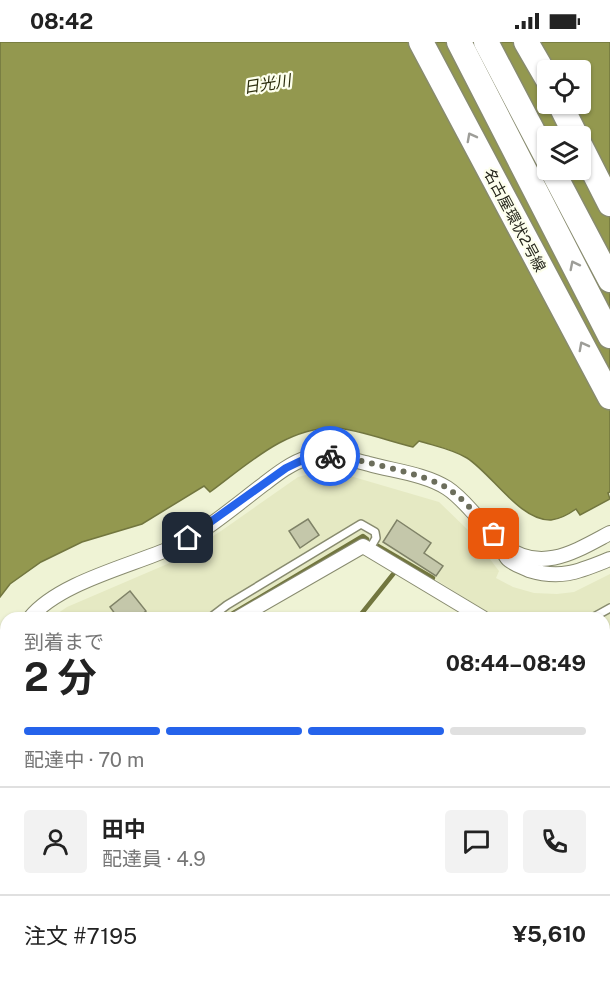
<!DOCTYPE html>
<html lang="ja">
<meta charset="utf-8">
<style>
body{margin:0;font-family:"Public Sans","Noto Sans JP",sans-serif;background:#f2f2f2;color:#222;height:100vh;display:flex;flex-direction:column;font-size:22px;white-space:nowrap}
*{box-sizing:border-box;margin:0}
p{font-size:20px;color:#767676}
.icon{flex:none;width:33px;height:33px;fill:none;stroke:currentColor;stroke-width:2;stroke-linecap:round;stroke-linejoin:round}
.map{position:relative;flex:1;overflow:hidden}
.sheet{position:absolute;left:0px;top:570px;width:610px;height:372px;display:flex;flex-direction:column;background:#fff;border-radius:18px 18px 0 0;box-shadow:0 2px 4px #0004}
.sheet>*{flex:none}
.fabs{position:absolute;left:537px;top:18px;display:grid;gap:12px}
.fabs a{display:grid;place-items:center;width:54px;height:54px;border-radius:6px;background:#fff;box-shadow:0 2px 4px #0004;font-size:30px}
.pin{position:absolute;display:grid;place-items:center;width:51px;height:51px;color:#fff;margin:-26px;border-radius:12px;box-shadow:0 3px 9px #0006}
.courier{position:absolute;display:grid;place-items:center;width:60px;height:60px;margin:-30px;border:4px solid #2563eb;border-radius:50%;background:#fff;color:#222;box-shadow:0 2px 8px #0007}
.head em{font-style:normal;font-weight:700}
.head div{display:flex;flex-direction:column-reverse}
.head{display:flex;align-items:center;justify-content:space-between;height:102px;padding:0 24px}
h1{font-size:39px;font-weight:700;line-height:45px}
.bar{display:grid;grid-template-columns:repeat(4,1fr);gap:9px 6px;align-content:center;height:72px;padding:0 24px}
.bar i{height:8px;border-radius:4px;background:#e0e0e0}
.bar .current{background:#2563eb}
.bar p{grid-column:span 4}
.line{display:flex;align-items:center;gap:15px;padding:0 24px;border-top:2px solid #e0e0e0}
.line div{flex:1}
.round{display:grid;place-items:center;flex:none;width:63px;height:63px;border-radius:6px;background:#f2f2f2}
.status{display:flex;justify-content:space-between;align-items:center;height:42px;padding:0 30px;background:#fff;direction:ltr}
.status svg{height:16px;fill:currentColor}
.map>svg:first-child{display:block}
.built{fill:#e5e9c3}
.water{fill:#93984f;stroke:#72763f;stroke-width:1.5;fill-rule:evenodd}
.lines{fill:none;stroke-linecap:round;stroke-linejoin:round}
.stream{stroke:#72763f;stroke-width:4.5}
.building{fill:#c4c7aa;stroke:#7f8267;stroke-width:1.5}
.lane-casing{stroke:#888b6f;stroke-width:10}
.street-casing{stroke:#888b6f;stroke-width:16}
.highway-casing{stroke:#888b6f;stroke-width:27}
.lane{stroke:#fff;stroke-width:7}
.street{stroke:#fff;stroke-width:14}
.highway{stroke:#fff;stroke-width:24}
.oneway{stroke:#9d9d98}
.done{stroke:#6c6e5c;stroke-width:6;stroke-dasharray:0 10.8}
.route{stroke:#2563eb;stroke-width:8}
.labels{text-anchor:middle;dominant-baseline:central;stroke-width:4.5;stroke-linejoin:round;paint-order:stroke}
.street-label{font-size:15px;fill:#25261b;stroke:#fdffed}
.water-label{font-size:16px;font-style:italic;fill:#2c2e0d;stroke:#fdffed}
</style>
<div class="status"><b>08:42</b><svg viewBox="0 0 49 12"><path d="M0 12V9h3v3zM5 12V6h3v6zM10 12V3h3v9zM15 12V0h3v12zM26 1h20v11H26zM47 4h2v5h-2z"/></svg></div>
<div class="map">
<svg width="610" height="942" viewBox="0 0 610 942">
<rect width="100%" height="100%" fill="#eff3d5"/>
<g class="built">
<polygon points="318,430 340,431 439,460 468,488 499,529 496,536 513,545 534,551 557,552 574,550 610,532 610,733 604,725 604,576 497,576 363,492 223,576 51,576 67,565 172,520 221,489 298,435"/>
<polygon points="6,635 6,742 0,747 0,646"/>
<polygon points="4,768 6,770 6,936 156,936 161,942 0,942 0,773"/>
</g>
<path class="water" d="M0,0H610V450L608,451L610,457L580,473L576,467C569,472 560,477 551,478C520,479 492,432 467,416C452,407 435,404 419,399L413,405C392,400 356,387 336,386C287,384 247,423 210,450L204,444L142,482L82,500L41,520L10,542L0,555ZM548,28H580V62H548ZM548,94H580V128H548Z"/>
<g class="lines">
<g class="stream">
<polyline points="378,504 433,536"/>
<polyline points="225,576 363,494 367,497"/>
<polyline points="358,576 394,531"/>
<polyline points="347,942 352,936"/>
</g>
</g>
<g class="building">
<polygon points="308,477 319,493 300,506 289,489"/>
<polygon points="397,478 431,501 424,511 443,524 436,534 383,500"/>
<polygon points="130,549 146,569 137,576 118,576 110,565"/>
</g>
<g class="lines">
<g class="lane-casing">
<g id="lane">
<polyline points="210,576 227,563 361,482 375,490 376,496 369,508"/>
<polyline points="592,576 610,566"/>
<polyline points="604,695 610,705"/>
<polyline points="0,735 6,730"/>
<polyline points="118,942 125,936"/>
</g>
</g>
<g class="street-casing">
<g id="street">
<path d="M499,501C502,505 504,513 508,517C513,522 523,525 529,528C562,538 580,529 610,517"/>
<path d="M30,576C58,541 130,524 171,506C204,491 235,464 264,442C277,432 291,421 307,416C329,409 348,417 369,422C394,429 425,432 447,446C461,455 471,469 483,481C490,488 497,497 505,504C541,532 576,509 610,491"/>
<polyline points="238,576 363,504 483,576"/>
<polyline points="0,620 6,610"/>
<polyline points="604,741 610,749"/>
<polyline points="0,759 6,753"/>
<polyline points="604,799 610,792"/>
<polyline points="164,936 169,942"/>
<polyline points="204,942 209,936"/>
<polyline points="489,942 494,936"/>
</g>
</g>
<g class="highway-casing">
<g id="highway">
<polyline points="421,0 610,355"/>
<polyline points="459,0 610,294"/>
<polyline points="486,0 548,118"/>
<polyline points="526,0 548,38"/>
<polyline points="560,62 576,94"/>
<polyline points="580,103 610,162"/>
<polyline points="552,128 610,238"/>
</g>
</g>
<use href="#lane" class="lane"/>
<use href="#street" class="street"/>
<use href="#highway" class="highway"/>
</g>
<defs><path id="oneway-chevron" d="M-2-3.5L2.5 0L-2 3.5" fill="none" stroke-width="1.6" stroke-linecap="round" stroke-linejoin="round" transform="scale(1.5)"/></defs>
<g class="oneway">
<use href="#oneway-chevron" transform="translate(471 95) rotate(-118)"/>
<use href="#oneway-chevron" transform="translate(574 223) rotate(-117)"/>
<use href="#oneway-chevron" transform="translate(583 304) rotate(-118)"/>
</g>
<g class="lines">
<path class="done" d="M330,414L339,413C368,422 423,431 447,446C466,458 479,477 494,492"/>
<polyline class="route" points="188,496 286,426 307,416 330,414"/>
</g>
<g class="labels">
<g class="street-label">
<text transform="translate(515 178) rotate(62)">名古屋環状2号線</text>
</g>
<g class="water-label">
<text transform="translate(267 42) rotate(-9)">日光川</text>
</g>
</g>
</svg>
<div class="fabs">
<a><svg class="icon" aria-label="locate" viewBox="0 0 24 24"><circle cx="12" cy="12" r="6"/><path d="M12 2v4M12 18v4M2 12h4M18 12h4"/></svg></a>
<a><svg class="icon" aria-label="layers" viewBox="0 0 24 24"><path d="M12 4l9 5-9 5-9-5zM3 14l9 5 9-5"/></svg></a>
</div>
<div class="pin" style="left:494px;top:492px;background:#ea580c"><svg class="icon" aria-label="bag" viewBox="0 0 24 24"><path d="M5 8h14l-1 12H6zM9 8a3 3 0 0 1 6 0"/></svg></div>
<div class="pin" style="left:188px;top:496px;background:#1f2937"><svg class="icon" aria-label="home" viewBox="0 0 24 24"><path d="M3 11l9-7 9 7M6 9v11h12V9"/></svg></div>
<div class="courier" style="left:330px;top:414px"><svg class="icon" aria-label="bike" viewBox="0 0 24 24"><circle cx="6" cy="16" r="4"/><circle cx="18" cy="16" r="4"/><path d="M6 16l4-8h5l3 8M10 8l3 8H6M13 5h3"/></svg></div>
<section class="sheet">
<div class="head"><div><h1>2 分</h1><p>到着まで</p></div><em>08:44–08:49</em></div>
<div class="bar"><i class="current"></i><i class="current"></i><i class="current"></i><i></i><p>配達中 · 70 m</p></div>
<div class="line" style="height:108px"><a class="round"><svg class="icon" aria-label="person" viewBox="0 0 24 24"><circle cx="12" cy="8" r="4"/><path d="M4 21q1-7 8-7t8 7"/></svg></a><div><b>田中</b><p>配達員 · 4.9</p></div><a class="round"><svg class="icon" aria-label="chat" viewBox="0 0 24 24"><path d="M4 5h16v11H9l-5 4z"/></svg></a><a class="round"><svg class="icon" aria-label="phone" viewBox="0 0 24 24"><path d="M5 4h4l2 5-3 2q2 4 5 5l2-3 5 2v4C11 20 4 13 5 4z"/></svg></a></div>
<div class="line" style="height:78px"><div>注文 #7195</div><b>¥5,610</b></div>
</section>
</div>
